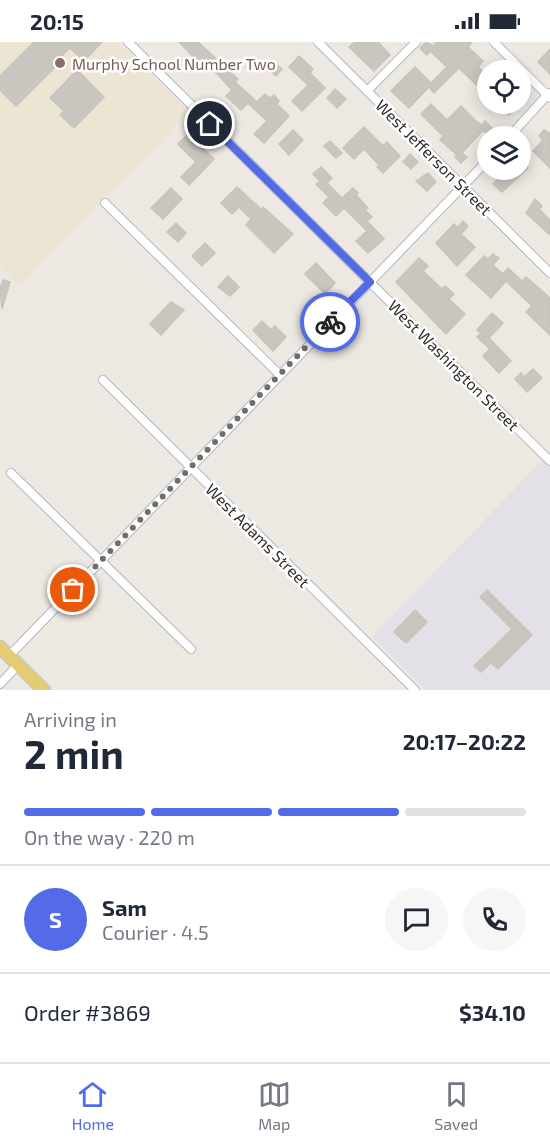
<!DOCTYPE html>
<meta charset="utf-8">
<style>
body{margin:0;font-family:"Exo 2",sans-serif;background:#f6f6f7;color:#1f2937;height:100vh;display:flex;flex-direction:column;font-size:22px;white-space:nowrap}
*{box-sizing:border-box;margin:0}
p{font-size:20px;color:#747a83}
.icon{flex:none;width:33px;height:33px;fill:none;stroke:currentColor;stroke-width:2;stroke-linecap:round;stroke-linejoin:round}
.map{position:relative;height:648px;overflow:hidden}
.side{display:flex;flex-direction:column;background:#fff;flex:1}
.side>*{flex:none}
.controls{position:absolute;left:477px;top:18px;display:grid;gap:12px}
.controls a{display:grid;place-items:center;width:54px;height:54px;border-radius:50%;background:#fff;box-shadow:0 3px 15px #0003;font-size:30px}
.pin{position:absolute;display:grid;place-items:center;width:51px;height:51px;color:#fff;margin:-26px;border:3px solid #fff;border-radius:50%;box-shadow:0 2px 6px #0007}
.courier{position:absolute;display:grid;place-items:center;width:60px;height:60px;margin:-30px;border:4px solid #546be7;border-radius:50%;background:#fff;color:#222;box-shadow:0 2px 8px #0007}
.summary em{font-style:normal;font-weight:700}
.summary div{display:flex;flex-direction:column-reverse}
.summary{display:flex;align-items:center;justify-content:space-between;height:102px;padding:0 24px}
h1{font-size:39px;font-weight:700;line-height:45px}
.bar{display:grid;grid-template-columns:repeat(4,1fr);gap:9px 6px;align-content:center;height:72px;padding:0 24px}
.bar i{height:8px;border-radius:4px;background:#e0e1e3}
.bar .selected{background:#546be7}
.bar p{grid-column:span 4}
.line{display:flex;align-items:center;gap:15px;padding:0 24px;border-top:2px solid #e0e1e3}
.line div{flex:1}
.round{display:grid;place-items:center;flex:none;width:63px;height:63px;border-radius:32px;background:#f6f6f7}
.status{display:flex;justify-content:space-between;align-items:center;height:42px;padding:0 30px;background:#fff;direction:ltr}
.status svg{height:16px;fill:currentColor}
.tabs{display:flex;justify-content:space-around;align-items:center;height:84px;border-top:2px solid #e0e1e3;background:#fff;font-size:16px;color:#747a83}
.tabs a{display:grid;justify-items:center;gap:3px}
.tabs .selected{color:#546be7}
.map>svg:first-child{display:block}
.industrial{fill:#e3e1e7}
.education{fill:#ece5d3}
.building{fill:#c9c6bf;stroke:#c8c4bb;stroke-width:1.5}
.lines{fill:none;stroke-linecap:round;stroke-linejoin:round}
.minor-casing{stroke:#b5b7bf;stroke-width:10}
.primary-casing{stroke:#c8c8c8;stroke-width:15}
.minor{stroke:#fff;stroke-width:8}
.primary{stroke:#e3cc71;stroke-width:12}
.done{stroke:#706e6c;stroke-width:6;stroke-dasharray:0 10.8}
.route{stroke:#546be7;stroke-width:8}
.education-dot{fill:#8d6e63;stroke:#fff;stroke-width:2}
.labels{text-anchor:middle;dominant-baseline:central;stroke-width:5;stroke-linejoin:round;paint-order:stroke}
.education-label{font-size:16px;fill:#785e54;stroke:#fff;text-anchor:start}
.street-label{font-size:16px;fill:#2d2d2d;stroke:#fff}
</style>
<div class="status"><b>20:15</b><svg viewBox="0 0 49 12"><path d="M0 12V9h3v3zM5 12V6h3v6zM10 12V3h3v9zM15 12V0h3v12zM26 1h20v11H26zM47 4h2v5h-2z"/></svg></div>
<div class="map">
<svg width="550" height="648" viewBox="0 0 550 648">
<rect width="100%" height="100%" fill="#ede8e1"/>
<polygon class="industrial" points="550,410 550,648 425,648 372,595"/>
<polygon class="education" points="0,0 118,0 189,69 20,244 0,225"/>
<g class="building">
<polygon points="34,0 102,0 84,19 70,6 53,22 56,24 16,64 0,48 0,34"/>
<polygon points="179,0 198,0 238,37 235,40 257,60 265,52 270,56 274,53 279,59 277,62 289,74 264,101 254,92 267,79 248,61 241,68 226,54 232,48 206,20 202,24"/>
<polygon points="355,0 378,0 390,13 374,29 349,5"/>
<polygon points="426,0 433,4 437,0 472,0 468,5 483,19 478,25 488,34 488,54 459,26 434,51 429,45 409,66 391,49 415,25 431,41 447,25 430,9 427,13 420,6"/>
<polygon points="550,7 550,32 538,20"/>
<polygon points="299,14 313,27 310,31 325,46 302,69 292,59 308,43 289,25"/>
<polygon points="272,18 282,27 276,34 266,25"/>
<polygon points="77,28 104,55 74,86 60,73 64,69 50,56"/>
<polygon points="335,47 346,57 337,66 327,56"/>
<polygon points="431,62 447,78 461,64 476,79 482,83 485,79 493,87 488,93 483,88 462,111 467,115 461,121 455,115 457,113 440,98 443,94 421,72"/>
<polygon points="497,62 520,62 509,73"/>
<polygon points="364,85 383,104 387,100 400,114 383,131 377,125 379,123 364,107 354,117 343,106"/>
<polygon points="293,88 303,98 289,113 279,102"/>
<polygon points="544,88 550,91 550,126 533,109 543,98 539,94"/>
<polygon points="188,92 214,117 189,143 181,135 196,120 178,102"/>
<polygon points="330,99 342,111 336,116 324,104"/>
<polygon points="410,112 418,120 411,127 403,120"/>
<polygon points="520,118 528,126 502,150 493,142 505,129 507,131 511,128 520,128"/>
<polygon points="321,125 332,136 327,141 342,156 353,146 358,151 356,153 368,166 365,168 372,175 367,179 384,197 368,211 356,199 367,189 344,166 336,174 323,161 329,155 316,142 320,139 313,132"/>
<polygon points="428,131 436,140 427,149 416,139"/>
<polygon points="237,145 261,167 263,165 293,192 274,211 246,183 251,177 239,165 232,172 221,161"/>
<polygon points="171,146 182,157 163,177 151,166"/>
<polygon points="535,157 542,164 539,167 550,178 550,193 526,171"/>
<polygon points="463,179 468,184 461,192 475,205 457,224 436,201 454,182 458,185"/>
<polygon points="176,181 186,191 178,200 167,190"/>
<polygon points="205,201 215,211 202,224 192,214"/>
<polygon points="493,212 499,216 493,223 503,232 508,226 522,239 526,235 550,256 550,293 526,270 532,264 506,239 491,256 466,233 484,214 488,217"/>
<polygon points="419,216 428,224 423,229 442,247 445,244 454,252 449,257 465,272 446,292 396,240"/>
<polygon points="316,221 335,241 325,252 305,232"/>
<polygon points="228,234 239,245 230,254 218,245"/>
<polygon points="3,238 10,240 2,267 0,246"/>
<polygon points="171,260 184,268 161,293 150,282"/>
<polygon points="492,271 503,281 489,296 511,319 499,331 483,314 490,307 477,295 481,291 477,288"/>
<polygon points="262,279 271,288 275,284 286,295 273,309 253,288"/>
<polygon points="533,327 542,336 527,350 515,337 521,331 524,335"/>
<polygon points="487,548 532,593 498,627 491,621 481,630 474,624 512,587 480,555"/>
<polygon points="415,568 427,580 406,601 394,590"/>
</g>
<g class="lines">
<g class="minor-casing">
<g id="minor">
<polyline points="128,0 550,419"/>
<polyline points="318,0 550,231"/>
<polyline points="494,0 550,56"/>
<polyline points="367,49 416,0"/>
<polyline points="510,94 549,51"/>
<polyline points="105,161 279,332"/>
<polyline points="103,338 415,648"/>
<polyline points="11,431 191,607"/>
<polyline points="9,614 488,118"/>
<polyline points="0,642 18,623"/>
</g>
</g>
<g class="primary-casing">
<polyline id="primary" points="0,605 44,648"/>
</g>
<use href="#minor" class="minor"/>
<use href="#primary" class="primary"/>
</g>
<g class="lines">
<polyline class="done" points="73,548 330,280"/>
<polyline class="route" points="210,82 370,240 330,280"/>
</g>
<circle class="education-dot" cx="60" cy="21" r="6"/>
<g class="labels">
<g class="education-label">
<text x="72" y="21">Murphy School Number Two</text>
</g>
<g class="street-label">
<text transform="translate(434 115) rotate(45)">West Jefferson Street</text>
<text transform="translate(454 323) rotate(45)">West Washington Street</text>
<text transform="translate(258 493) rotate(45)">West Adams Street</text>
</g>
</g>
</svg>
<div class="controls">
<a><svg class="icon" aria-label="locate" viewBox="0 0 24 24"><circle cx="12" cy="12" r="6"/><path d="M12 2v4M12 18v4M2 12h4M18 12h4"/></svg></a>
<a><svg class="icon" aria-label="layers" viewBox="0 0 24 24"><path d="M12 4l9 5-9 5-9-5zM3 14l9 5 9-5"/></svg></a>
</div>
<div class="pin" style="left:73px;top:548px;background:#ea580c"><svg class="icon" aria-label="bag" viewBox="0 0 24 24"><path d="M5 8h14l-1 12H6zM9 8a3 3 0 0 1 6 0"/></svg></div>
<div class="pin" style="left:210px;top:82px;background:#1f2937"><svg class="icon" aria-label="home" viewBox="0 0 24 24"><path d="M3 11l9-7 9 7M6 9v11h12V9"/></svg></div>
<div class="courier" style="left:330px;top:280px"><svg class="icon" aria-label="bike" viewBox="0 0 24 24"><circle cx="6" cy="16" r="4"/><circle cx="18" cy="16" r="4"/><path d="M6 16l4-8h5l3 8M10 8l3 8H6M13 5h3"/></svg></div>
</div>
<section class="side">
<div class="summary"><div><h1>2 min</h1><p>Arriving in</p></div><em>20:17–20:22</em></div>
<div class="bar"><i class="selected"></i><i class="selected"></i><i class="selected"></i><i></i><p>On the way · 220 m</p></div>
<div class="line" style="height:108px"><b class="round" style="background:#546be7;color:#fff">S</b><div><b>Sam</b><p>Courier · 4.5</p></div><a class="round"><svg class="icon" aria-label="chat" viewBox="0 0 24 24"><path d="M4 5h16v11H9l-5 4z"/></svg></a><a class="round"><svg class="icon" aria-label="phone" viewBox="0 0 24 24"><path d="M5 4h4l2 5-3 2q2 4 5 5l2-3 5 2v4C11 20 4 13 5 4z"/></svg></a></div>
<div class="line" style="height:78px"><div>Order #3869</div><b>$34.10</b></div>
</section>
<nav class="tabs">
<a class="selected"><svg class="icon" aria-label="home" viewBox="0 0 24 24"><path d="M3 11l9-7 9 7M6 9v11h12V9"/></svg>Home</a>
<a><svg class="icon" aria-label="map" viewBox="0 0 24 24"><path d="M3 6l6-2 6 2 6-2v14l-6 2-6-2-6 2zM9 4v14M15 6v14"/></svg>Map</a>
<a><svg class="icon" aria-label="saved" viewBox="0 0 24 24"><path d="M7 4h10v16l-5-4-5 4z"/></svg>Saved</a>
</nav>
